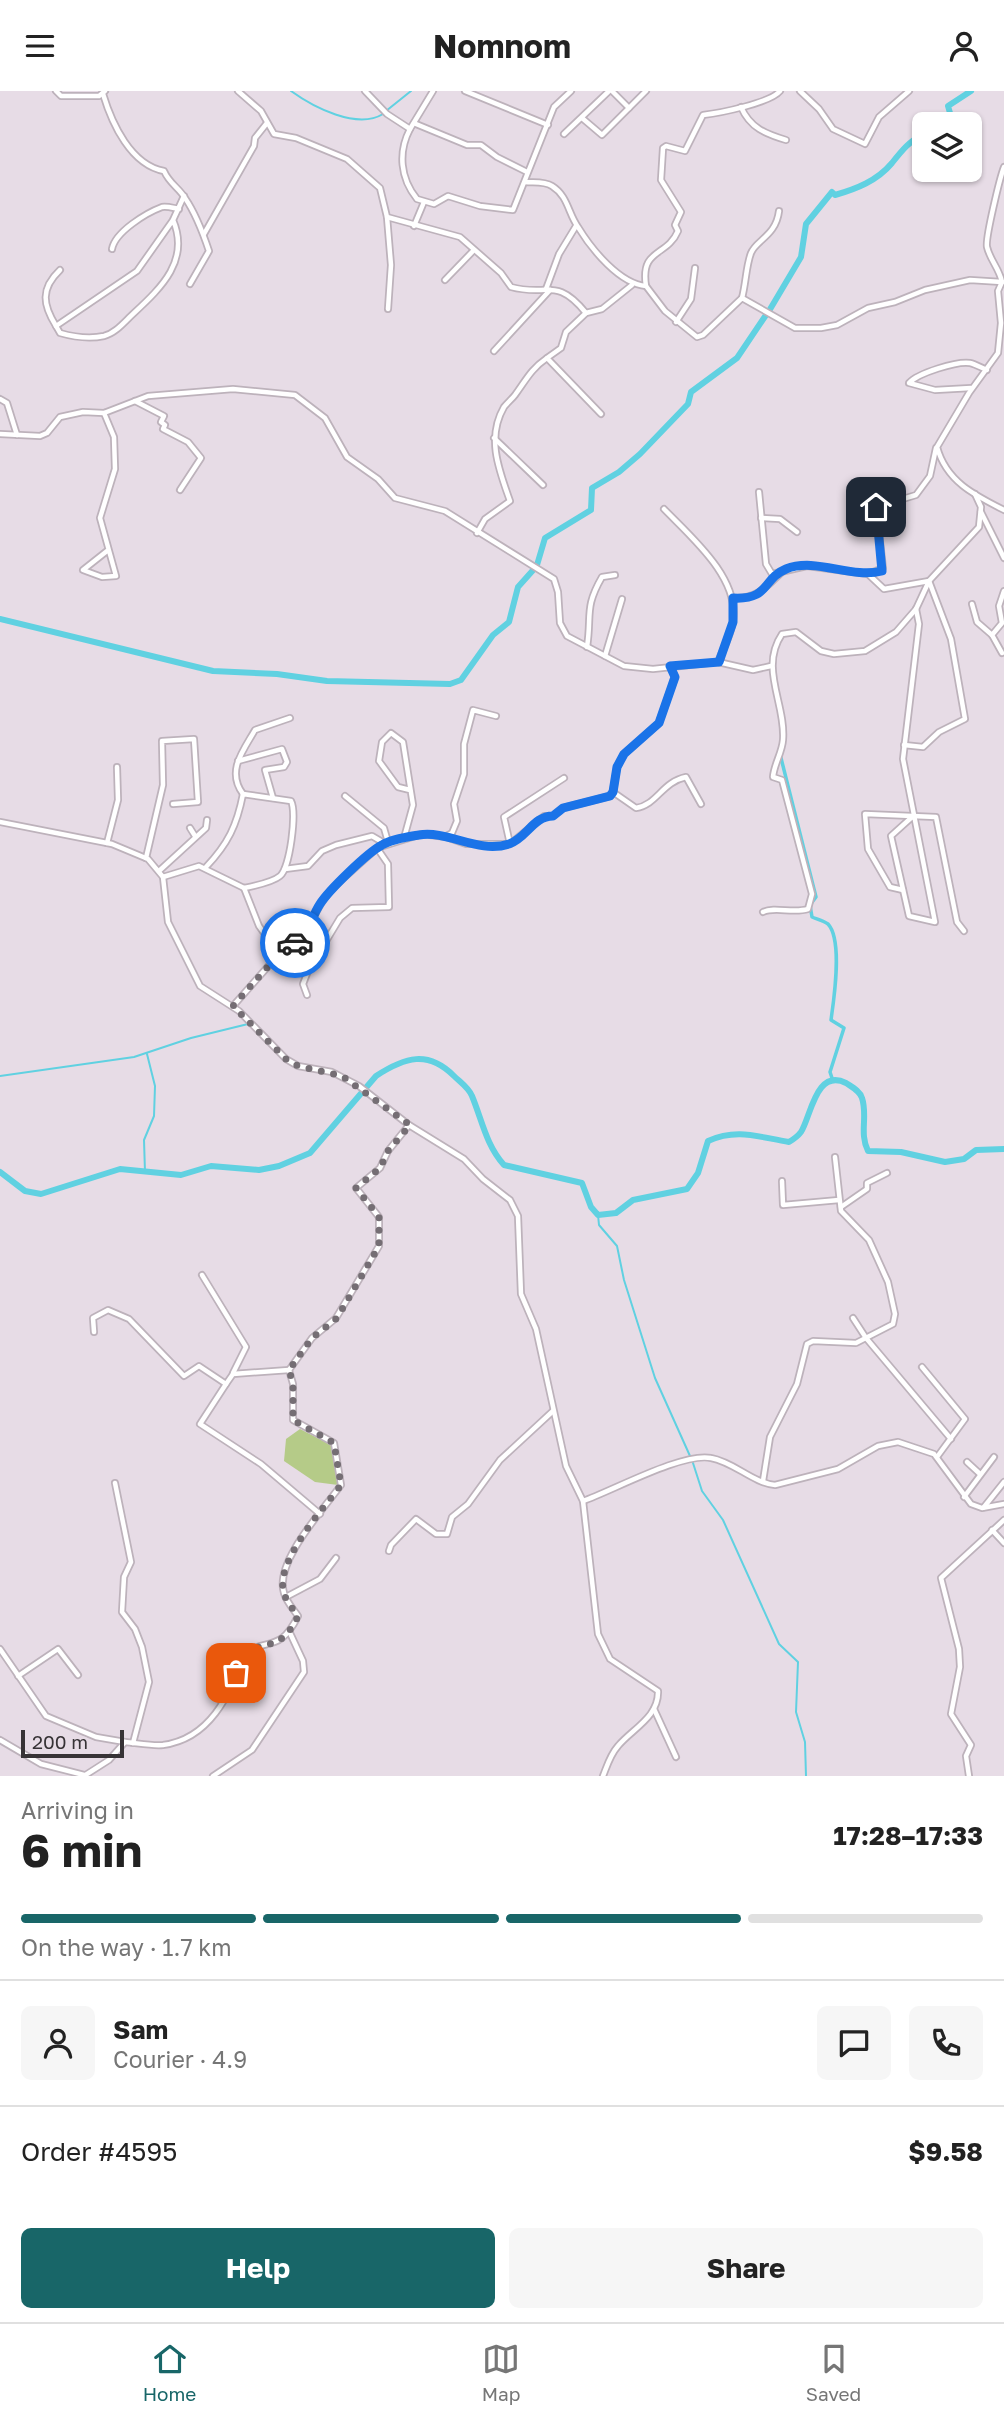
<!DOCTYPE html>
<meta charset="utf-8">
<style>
body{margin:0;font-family:"Golos Text",sans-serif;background:#f6f6f6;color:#222;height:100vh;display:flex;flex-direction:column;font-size:26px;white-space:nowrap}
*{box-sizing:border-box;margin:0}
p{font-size:23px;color:#767676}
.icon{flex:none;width:38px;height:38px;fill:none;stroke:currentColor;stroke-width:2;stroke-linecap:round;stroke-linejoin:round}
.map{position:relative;height:1685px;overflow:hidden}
.panel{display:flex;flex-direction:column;background:#fff;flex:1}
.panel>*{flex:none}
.buttons{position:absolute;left:912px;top:21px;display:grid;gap:14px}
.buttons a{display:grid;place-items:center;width:70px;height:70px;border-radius:10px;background:#fff;box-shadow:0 2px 5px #0004;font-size:35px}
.scale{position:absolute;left:21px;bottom:18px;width:103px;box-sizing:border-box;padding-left:7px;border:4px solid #373336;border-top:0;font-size:19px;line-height:24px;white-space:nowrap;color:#373336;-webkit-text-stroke:5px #e7dce6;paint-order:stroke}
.pin{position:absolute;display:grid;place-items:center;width:60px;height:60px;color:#fff;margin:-30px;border-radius:14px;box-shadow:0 4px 10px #0006}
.courier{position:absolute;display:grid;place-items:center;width:70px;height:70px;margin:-35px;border:5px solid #1a73e8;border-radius:50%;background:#fff;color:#222;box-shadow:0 2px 9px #0007}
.head em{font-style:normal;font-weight:700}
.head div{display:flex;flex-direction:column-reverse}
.head{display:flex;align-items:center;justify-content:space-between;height:119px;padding:0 21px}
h1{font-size:46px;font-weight:700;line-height:52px}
.bar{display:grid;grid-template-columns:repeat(4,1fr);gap:10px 7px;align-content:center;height:84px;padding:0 21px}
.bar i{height:9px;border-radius:5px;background:#e0e0e0}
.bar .current{background:#186668}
.bar p{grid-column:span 4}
.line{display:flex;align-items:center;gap:18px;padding:0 21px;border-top:2px solid #e0e0e0}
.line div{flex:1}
.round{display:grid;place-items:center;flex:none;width:74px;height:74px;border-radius:10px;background:#f6f6f6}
.action{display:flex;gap:14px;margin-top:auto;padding:14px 21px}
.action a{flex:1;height:80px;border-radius:10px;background:#186668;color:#fff;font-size:28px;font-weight:700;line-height:80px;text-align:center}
.action a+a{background:#f6f6f6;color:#222}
header{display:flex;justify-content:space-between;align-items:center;height:91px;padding:0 21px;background:#fff;font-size:32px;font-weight:700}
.menu{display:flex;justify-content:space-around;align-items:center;height:98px;border-top:2px solid #e0e0e0;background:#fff;font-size:19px;color:#767676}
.menu a{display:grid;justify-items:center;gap:4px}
.menu .current{color:#186668}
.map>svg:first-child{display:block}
.green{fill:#b5cb88}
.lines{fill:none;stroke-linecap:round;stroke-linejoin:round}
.stream{stroke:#60d1e1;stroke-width:2}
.canal{stroke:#60d1e1;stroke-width:3.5}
.river{stroke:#60d1e1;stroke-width:6}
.minor-casing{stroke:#bdb2bb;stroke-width:8}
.minor{stroke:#fff;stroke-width:4.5}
.done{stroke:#756e74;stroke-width:7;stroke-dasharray:0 12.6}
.route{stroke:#1a73e8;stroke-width:9}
</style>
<header><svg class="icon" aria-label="menu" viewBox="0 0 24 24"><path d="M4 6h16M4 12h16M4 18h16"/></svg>Nomnom<svg class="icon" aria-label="person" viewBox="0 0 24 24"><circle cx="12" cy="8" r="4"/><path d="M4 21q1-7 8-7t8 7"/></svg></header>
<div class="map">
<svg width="1004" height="1685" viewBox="0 0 1004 1685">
<rect width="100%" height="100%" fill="#e7dce6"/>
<polygon class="green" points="300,1338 331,1354 338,1394 315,1391 284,1370 286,1348"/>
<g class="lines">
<g class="stream">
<path d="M291,0C313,16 357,39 383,23"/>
<polyline points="386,20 411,0"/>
<polyline points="0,985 134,966 191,947 248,933"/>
<polyline points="145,1081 144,1049 154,1025 155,995 147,963"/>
<polyline points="598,1124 599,1134 617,1155 624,1189 655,1287 690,1365"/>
<polyline points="693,1372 702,1400 723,1429 779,1553 798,1571 796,1621 805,1651 806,1685"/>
</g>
<path class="canal" d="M781,667L816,806L810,814L812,826C817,828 824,830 828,833C843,849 834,908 831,929L844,937L830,981L833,990"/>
<g class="river">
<polyline points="942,33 950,22 948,15 971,0"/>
<path d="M769,220L801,166L806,133L832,101L835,104C856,98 877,90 892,72C903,58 909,51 924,42"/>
<polyline points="537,474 545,447 591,419 592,397 619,381 640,363 688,313 691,301 737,267 766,224"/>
<polyline points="0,528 213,580 277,583 327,590 450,593 461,589 493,544 509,531 518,496 535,477"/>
<path d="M0,1081L25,1100L41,1103L120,1078L181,1084L211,1075L259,1079L279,1075L310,1062L376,985C405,966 428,959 454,985C460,991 469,997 472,1005C482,1029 486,1054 504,1074L582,1092L591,1116L598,1124L616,1122L633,1109L687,1098L698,1082L708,1050C737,1037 758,1046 789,1051C794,1048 798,1045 801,1041C811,1025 816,977 846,992C852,996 860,1000 862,1007C868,1025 859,1042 868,1060L901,1061L945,1071L964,1068L976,1059L1004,1058"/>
</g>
<g class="minor-casing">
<g id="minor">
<polyline points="56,0 61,5 99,5 105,0"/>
<path d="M238,0L261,20L274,43L296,47L347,68L380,97L387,126L460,146L501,182L511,196C547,206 556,185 586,222"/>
<polyline points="365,0 387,23 410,38 433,0"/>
<polyline points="465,0 548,34"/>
<polyline points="612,0 629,17"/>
<polyline points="800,0 819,18 833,38 865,53 879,26 909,0"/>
<path d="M103,3C112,33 131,74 164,80C169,92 179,97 185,107C196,123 203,142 209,160L190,193"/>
<path d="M741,16C750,37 766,43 786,49"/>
<polyline points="582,27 602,44 646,0"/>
<polyline points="416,33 467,54 481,54 497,66 527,81"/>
<path d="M410,38C398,61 400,87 417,108L434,113L448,105L480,115L513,119L554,16L571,0"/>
<polyline points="564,43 609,0"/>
<path d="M1004,76C1000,86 985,148 987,156C990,169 999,177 1002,191L998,200L1001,232L998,262L969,302L937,356C946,390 974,404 1004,419"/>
<path d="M525,91C533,92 544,90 552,95C568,105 568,122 578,136C592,159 620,193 646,195L665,220L697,246L703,244L742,207L795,237H821L837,234L868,217L895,211L925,199L970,189L1002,191"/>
<polyline points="387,126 391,174 388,218"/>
<path d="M173,129C190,169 162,196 134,222C125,230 116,242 104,245C90,248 74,246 60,242L56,235L137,180L173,129L184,105"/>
<polyline points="414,135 424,111"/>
<polyline points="204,143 254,55 255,47 267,32"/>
<path d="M112,158C115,141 146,122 162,116C167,115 173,117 179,118"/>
<polyline points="445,189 474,159"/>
<path d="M646,195C640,157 667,166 678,140L675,134L681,121L661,89L663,57L666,55L685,60L703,24C720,22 770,12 780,0"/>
<polyline points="546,198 559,163 576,135"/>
<path d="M742,207C746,192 746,175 751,162C756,149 776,145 779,120"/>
<polyline points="676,231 691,208 695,177"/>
<path d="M56,235C43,214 40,198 60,179"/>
<polyline points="494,260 550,199"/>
<path d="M971,297L935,299L909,292C918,282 957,270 970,272C975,273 982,277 987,279"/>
<polyline points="0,308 7,312 17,344"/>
<polyline points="135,310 164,325 161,331 165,334 163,338 188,351 201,367 180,399"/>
<polyline points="104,322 114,346 115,378 100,427 116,485 102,486 83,479 107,460"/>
<polyline points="601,323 547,267 561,257 566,241 586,222 602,218 632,194"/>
<polyline points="0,343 40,345 47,342 60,326 83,321 104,322 148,305 233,298 295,304 325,327 347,366 378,388 395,407 445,420 554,488 558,501 560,532 567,545 624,575 653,578 718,571 753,579 771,575"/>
<polyline points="494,347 543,394"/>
<polyline points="759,401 766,473 772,483 807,475 868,483 884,498 929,490 951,548 965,628 939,641 923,656 904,654"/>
<path d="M664,418C691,446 740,487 733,530C731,544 723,558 718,571"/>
<polyline points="981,421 1004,467"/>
<polyline points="761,427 780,428 797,441"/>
<path d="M477,442L485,428L510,410C499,379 486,347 504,316C507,312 512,308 515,304C526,289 531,278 547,267"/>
<polyline points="868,483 883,477 876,416 916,404 930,385 936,357"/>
<path d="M733,507C758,508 767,495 783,480"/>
<polyline points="972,513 977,531 992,544"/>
<path d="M587,556C592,524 584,517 602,486L615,484"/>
<polyline points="1002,562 992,544 1002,532 999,515 1004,500"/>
<polyline points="605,565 622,508"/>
<polyline points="238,670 282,658 287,671 284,676 265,679 273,707"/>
<path d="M613,701L636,717C657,714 662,691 686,686L701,713"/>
<path d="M243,703C226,680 243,660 255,639L290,627"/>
<polyline points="345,705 384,737 388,751"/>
<polyline points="912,726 891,745 909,825 935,831 903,668 919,533 916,518"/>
<path d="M0,731L112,753L148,768L163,786L168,831L200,895L239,920L286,968L298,975L332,981L359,995L409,1034L464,1068L483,1088L510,1109L518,1125L521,1203L536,1238L566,1375L583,1410L598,1543L610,1568L658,1600C659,1626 632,1638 618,1655C610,1664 607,1675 603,1685"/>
<polyline points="190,737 195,745"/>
<polyline points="446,745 452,742 457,730 454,713 464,683 464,653 473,619 496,625"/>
<polyline points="404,747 413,714 403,651 391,642 382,651 379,670 398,696 410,699"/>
<polyline points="107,752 118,709 117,676"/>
<polyline points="510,753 504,726 564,687"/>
<polyline points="146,767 163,694 162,650 194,648 198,711 173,713"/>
<polyline points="285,778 308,775 322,760 336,754 372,745 384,752"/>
<polyline points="159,780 206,737 207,729"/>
<path d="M163,786L199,775L244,797C254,795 273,791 280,785C290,777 297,721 291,710L243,703C237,734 228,753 206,776"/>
<polyline points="244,797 259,835 279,863"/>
<polyline points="903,799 890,796 868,758 865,723 936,726 957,831 964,840"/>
<path d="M763,821C775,815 793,823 808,818L812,803L782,689L773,686C774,673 782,662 783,649C786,613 759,577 782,543L796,541L821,560L834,563L865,560L896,541L916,518L929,490L979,436L981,416L975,403"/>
<path d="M317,865L307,844C322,797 343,790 377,757"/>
<polyline points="307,904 303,893 308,880 340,827 352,817 389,816 388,773 377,757 422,743 446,746 466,753 510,753 544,725 553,725 563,717 610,705 613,701 617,676 624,663 659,632 675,586 670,575"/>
<polyline points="233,915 279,863 307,844"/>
<polyline points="782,1090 783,1114 839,1109"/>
<polyline points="841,1116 867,1098 867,1092 887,1082"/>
<polyline points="202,1184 246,1256 233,1282"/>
<polyline points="853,1227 866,1247 951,1348"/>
<polyline points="94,1241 93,1227 108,1219 129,1228 184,1285 199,1275 226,1293 233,1283 289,1279"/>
<polyline points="922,1276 965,1328 937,1366"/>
<polyline points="226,1293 200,1333 261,1373 320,1423"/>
<polyline points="967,1371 980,1383"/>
<polyline points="763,1390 770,1346 797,1293 807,1253 813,1250 856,1252 893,1233 895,1223 888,1191 869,1149 841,1120 835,1066"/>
<polyline points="115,1392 131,1471 124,1486 122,1521 135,1538 142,1556 149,1591 133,1652"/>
<polyline points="964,1406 994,1366"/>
<path d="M583,1410C612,1400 683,1361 711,1367C734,1371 753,1392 775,1394L838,1378L878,1355L898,1351L934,1363L971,1413L982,1417L1004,1413"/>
<polyline points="984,1416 1004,1391"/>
<polyline points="992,1439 1004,1452"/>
<polyline points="389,1460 391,1454 416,1428 436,1443 447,1443 452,1426 468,1413 500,1369 553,1320"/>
<polyline points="286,1506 320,1488 336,1467"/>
<polyline points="0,1558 46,1625 96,1646 125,1651 109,1669 84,1685"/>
<polyline points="18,1585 58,1558 78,1584"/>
<polyline points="654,1618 676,1666"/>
<polyline points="0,1649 41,1673 84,1684"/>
<path d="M125,1651C137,1652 151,1655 163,1654C208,1648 232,1605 240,1565C266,1545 279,1564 298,1525C293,1518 286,1510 284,1502C274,1471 323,1419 341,1394L334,1352L293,1329V1293L289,1279L312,1247L336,1227L379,1155V1126L356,1097L380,1077L388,1060L409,1034"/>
<polyline points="213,1685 252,1659 304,1581 303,1570 290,1542"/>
<polyline points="969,1685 966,1665 971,1654 951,1623 960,1576 959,1558 941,1487 1004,1429"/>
</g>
</g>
<use href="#minor" class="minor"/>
</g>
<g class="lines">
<path class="done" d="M236,1582L240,1565C266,1546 279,1564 298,1525C293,1518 286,1510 284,1502C274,1472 323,1418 341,1394L334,1352L293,1329V1293L289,1279L312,1247L337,1227L379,1155V1126L356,1097L380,1077L388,1060L410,1034L342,985L298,975L286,968L233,915L279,863L295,852"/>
<path class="route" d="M295,852C311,842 310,828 320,813C329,799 367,762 382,754C392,748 407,746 419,744C448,739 478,763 509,753C527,747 533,725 553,725L563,717L610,705L613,701L617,676L624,663L659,632L675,586L670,575L719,571L733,531V507C770,509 762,488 786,478C816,466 851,488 882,480L876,416"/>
</g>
</svg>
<div class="buttons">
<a><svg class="icon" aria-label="layers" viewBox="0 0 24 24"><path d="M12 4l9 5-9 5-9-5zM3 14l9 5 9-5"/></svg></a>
</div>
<div class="scale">200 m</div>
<div class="pin" style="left:236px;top:1582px;background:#ea580c"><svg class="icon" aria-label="bag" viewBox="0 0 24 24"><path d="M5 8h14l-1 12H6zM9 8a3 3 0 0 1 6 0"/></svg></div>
<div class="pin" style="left:876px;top:416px;background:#1f2937"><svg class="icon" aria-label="home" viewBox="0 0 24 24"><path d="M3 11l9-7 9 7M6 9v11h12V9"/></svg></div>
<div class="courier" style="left:295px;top:852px"><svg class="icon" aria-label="car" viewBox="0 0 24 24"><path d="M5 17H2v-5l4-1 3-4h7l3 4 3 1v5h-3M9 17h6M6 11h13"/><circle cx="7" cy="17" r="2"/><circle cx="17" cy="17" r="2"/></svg></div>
</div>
<section class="panel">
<div class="head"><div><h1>6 min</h1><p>Arriving in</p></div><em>17:28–17:33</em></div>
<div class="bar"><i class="current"></i><i class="current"></i><i class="current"></i><i></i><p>On the way · 1.7 km</p></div>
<div class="line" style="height:126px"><a class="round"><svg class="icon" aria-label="person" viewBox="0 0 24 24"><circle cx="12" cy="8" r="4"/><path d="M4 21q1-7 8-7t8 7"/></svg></a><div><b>Sam</b><p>Courier · 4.9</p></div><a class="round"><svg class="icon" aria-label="chat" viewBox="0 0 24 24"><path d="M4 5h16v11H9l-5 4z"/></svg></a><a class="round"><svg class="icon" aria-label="phone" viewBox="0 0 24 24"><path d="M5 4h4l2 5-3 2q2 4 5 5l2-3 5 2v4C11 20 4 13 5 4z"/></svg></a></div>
<div class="line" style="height:91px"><div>Order #4595</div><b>$9.58</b></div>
<div class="action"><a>Help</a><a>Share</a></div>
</section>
<nav class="menu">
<a class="current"><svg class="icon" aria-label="home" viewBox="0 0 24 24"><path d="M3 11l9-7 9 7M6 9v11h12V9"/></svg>Home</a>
<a><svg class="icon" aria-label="map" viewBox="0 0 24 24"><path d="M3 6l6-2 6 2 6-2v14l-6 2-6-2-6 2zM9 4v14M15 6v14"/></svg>Map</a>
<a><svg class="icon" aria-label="saved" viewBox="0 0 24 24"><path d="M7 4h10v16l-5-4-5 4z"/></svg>Saved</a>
</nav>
